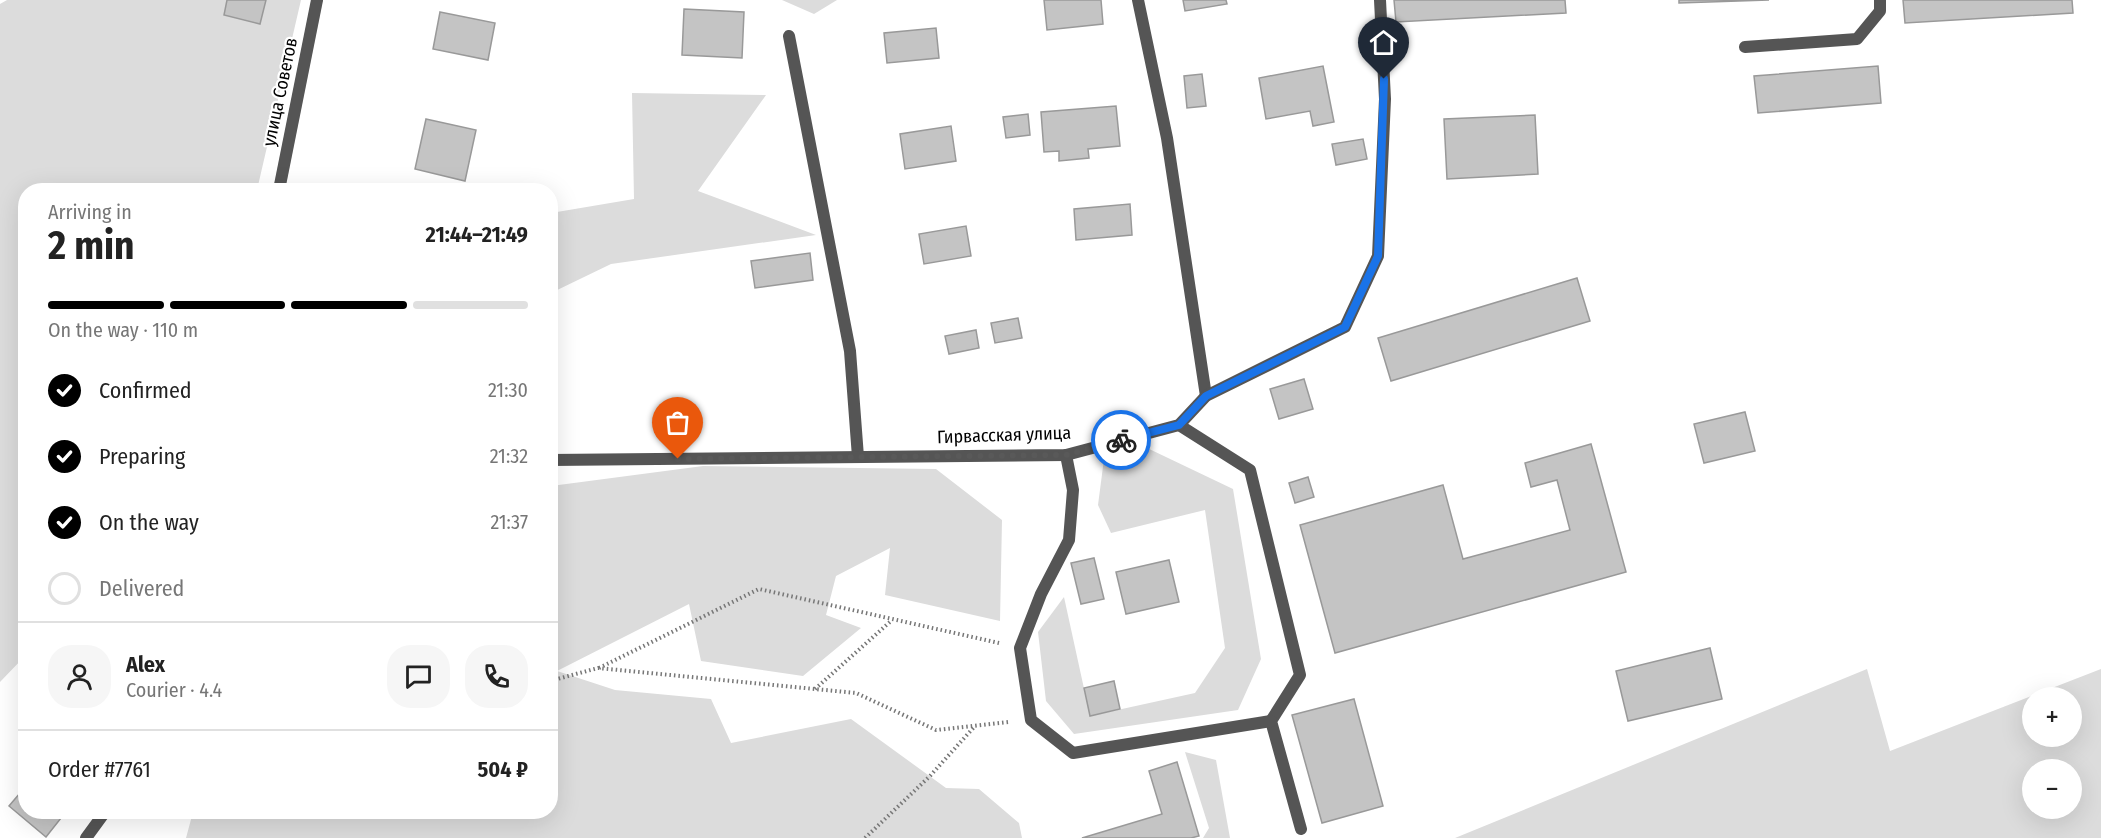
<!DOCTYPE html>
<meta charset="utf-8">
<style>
body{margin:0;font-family:"Fira Sans Condensed",sans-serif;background:#f6f6f6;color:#222;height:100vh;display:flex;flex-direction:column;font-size:22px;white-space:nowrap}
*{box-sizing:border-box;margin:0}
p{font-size:20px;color:#767676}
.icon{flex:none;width:33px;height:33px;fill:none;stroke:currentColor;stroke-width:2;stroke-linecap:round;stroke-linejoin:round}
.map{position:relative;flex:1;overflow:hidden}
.drawer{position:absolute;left:18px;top:183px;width:540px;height:636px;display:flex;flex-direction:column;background:#fff;border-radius:24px;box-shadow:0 6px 24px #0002}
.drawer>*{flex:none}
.fabs{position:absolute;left:2022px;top:687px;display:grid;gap:12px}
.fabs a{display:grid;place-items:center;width:60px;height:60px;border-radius:50%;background:#fff;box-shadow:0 6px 24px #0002;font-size:30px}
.pin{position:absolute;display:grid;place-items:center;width:51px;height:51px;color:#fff;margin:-62px -26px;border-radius:50% 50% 50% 0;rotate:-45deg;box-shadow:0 0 6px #0007}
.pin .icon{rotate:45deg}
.courier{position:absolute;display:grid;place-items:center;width:60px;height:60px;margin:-30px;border:4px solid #1a73e8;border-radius:50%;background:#fff;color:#222;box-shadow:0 2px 8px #0007}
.summary em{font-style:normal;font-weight:700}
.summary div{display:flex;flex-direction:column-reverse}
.summary{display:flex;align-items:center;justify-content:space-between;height:102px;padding:0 30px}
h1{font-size:39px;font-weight:700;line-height:45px}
.bar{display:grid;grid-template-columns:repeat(4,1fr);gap:9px 6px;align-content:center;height:72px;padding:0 30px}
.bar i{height:8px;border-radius:4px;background:#e0e0e0}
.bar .selected{background:#000}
.bar p{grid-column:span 4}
.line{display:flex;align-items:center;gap:15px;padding:0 30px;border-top:2px solid #e0e0e0}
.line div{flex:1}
.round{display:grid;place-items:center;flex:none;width:63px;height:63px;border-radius:24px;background:#f6f6f6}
ol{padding:0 30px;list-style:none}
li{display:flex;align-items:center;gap:18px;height:66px}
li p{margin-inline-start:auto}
li .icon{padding:6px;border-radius:50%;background:#000;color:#fff;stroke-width:4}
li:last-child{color:#767676}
li i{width:33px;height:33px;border:3px solid #e0e0e0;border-radius:50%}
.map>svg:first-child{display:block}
.green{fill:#dcdcdc;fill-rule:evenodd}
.building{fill:#c4c4c4;stroke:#999;stroke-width:1.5}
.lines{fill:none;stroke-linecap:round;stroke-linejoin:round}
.path{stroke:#777;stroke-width:4;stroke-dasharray:1.5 3;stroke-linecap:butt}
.service{stroke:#555;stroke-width:12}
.minor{stroke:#555;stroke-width:12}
.done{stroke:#595959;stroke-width:6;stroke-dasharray:0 10.8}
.route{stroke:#1a73e8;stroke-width:8}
.labels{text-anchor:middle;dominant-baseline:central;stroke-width:4.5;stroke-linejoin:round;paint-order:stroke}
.street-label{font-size:18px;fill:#000;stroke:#fff}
</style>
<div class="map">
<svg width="2101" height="838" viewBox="0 0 2101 838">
<rect width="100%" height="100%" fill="#fff"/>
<g class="green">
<polygon points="7,0 301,0 257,190 26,190 25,656 0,682 0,4"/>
<polygon points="782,0 837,0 814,14"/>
<polygon points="632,93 766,95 698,191 816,235 611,264 551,293 551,213 634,199"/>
<polygon points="1145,447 1233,489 1261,659 1238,710 1074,734 1046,701 1038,632 1064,597 1090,716 1195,693 1225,648 1205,510 1111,533 1098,505 1104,459"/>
<polygon points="703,466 936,469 1002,520 1000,621 885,595 890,548 836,576 826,615 861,628 803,676 701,661 689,604 557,671 615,690 711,699 731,743 851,719 946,788 979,789 1019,823 1022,838 186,838 193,812 550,812 551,486"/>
<path d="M1867,669L1890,751L2101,669V838H1455ZM2032,698H2072V736H2032ZM2032,770H2072V808H2032Z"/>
<polygon points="1185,752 1216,760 1230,838 1203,838 1209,828"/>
</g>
<g class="building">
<polygon points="227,0 266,0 260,24 224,15"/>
<polygon points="1044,0 1101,0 1103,24 1047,30"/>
<polygon points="1183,0 1226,0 1227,4 1185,11"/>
<polygon points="1394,0 1565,0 1566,13 1396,22"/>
<polygon points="1679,0 1769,0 1679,3"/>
<polygon points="1903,0 2072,0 2073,13 1905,23"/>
<polygon points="684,9 744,12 742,58 682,55"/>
<polygon points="440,12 495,23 488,60 433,49"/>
<polygon points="936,28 939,58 887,63 884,33"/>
<polygon points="1323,66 1334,122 1313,126 1310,111 1266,119 1259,78"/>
<polygon points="1878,66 1881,103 1758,113 1754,76"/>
<polygon points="1202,74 1206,106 1187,108 1184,76"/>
<polygon points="1116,106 1120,146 1088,149 1089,158 1059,161 1059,151 1044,152 1041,112"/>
<polygon points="1028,114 1030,135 1006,138 1003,117"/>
<polygon points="1535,115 1538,174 1447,179 1444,119"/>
<polygon points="426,119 476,130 465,181 415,169"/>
<polygon points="951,126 956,161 905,169 900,134"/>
<polygon points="1363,139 1367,159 1336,165 1332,144"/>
<polygon points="1130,204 1132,235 1076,240 1074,209"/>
<polygon points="966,226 971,256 924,264 919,234"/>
<polygon points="810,253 813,280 755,288 751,261"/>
<polygon points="1577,278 1590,321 1391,381 1378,338"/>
<polygon points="1018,318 1022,338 995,343 991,323"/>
<polygon points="976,330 979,348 949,354 945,336"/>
<polygon points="1304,379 1313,409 1279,419 1270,389"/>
<polygon points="1745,412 1755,451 1704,463 1694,424"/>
<polygon points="1591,444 1626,572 1335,653 1300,525 1443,485 1463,559 1570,530 1557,480 1531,487 1525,463"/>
<polygon points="1308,477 1314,497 1295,503 1289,483"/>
<polygon points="1094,558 1104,599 1081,604 1071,563"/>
<polygon points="1169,560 1179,602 1126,614 1116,572"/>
<polygon points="1710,648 1722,699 1628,721 1616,671"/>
<polygon points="1114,681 1120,709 1090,716 1084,688"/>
<polygon points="1354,699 1383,806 1322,823 1292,715"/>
<polygon points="1177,762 1199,836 1191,838 1082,838 1162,814 1149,771"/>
<polygon points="26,786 26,812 65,813 46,837 9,806"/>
</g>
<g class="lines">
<g class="path">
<polyline points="599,668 759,589 999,643"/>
<polyline points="550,681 598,668 856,693 936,730 1009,722"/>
<polyline points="815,689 892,620"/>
<polyline points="865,838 930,776 975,726"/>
</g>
<g class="service">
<polyline points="1138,0 1167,138 1206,396"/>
<polyline points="789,36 850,351 858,457"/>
<polyline points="1745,47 1857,39 1880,11 1880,0"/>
<polyline points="1179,425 1250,470 1300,675 1271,721 1301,829"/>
<polyline points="1066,455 1073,490 1069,540 1041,594 1020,648 1031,720 1073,753 1271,721"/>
</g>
<g class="minor">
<polyline points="279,190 317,0"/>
<polyline points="550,460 1066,455 1179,425 1206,396 1345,327 1378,256 1385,99 1380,0"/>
<polyline points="86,838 105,812"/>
</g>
</g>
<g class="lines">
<polyline class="done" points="678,459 1066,455 1121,440"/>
<polyline class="route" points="1121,440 1179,425 1206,396 1345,327 1378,256 1384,79"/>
</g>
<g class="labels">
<g class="street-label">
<text transform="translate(280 92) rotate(-78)">улица Советов</text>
<text transform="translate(1004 435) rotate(-2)">Гирвасская улица</text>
</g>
</g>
</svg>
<div class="fabs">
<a>+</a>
<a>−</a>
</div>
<div class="pin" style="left:678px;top:459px;background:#ea580c"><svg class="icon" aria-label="bag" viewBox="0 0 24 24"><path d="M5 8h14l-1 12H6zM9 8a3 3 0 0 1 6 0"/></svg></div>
<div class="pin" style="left:1384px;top:79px;background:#1f2937"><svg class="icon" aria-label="home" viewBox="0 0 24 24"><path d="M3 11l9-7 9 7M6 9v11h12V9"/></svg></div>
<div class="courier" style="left:1121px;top:440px"><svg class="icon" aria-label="bike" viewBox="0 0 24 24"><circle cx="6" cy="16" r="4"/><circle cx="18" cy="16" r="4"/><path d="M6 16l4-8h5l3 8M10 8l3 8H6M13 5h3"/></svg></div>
<section class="drawer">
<div class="summary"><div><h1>2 min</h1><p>Arriving in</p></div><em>21:44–21:49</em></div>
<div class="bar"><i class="selected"></i><i class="selected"></i><i class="selected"></i><i></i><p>On the way · 110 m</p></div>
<ol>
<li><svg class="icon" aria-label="check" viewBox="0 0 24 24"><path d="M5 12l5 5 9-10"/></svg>Confirmed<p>21:30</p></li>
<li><svg class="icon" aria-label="check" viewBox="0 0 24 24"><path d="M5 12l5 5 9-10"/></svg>Preparing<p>21:32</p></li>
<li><svg class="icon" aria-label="check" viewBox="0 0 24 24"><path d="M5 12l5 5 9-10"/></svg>On the way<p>21:37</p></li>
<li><i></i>Delivered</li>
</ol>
<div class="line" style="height:108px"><a class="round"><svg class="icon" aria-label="person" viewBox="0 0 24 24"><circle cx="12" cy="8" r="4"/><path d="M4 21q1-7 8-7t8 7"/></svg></a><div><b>Alex</b><p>Courier · 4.4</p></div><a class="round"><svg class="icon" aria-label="chat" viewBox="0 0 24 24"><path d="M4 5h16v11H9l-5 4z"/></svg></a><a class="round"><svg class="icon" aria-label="phone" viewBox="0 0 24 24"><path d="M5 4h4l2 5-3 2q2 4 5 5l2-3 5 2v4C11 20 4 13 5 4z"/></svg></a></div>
<div class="line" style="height:78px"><div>Order #7761</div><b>504 ₽</b></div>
</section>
</div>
